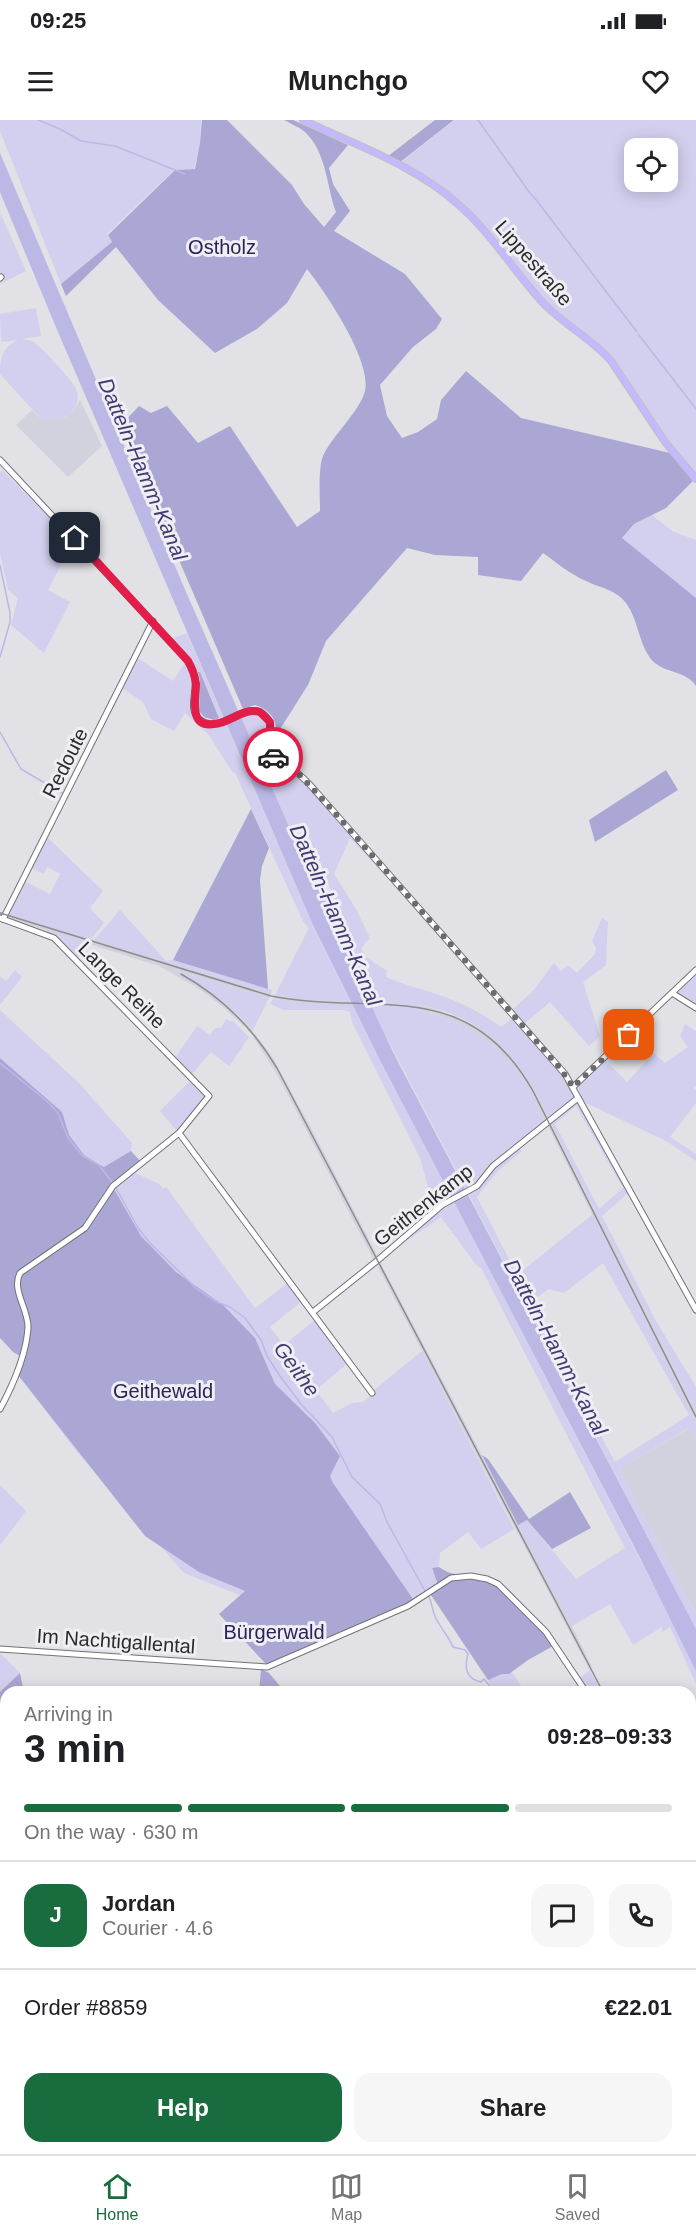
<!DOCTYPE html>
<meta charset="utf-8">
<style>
body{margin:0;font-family:Helvetica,sans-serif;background:#f6f6f6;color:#202124;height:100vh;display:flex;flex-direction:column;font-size:22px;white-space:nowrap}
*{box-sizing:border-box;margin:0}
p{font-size:20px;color:#757577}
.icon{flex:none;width:33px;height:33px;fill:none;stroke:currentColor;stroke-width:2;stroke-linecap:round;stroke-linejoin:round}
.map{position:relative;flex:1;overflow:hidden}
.details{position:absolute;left:0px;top:1566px;width:696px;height:468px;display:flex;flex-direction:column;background:#fff;border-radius:18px 18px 0 0;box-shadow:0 3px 15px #0003}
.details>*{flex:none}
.controls{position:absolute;left:624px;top:18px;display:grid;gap:12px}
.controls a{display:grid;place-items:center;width:54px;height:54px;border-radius:12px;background:#fff;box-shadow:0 3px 15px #0003;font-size:30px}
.pin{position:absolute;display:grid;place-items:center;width:51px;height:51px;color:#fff;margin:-26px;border-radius:12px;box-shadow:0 3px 9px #0006}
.courier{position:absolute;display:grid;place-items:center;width:60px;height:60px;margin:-30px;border:4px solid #e11d48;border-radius:50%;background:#fff;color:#222;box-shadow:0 2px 8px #0007}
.headline em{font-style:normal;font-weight:700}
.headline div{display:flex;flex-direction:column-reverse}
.headline{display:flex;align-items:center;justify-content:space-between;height:102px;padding:0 24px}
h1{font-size:39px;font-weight:700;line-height:45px}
.bar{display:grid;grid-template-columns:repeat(4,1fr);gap:9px 6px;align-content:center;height:72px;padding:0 24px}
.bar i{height:8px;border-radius:4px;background:#e0e0e0}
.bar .active{background:#196c3d}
.bar p{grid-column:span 4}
.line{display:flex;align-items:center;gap:15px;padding:0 24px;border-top:2px solid #e0e0e0}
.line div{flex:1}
.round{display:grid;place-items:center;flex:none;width:63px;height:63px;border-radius:18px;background:#f6f6f6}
.primary-button{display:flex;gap:12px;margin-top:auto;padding:12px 24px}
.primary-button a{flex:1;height:69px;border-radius:18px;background:#196c3d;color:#fff;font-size:24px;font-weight:700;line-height:69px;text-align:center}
.primary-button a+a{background:#f6f6f6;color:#202124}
.status{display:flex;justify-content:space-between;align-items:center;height:42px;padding:0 30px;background:#fff;direction:ltr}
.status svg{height:16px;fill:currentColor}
header{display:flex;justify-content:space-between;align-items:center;height:78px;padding:0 24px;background:#fff;font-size:27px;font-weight:700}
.tabs{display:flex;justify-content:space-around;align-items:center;height:84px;border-top:2px solid #e0e0e0;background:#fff;font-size:16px;color:#757577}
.tabs a{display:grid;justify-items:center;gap:3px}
.tabs .active{color:#196c3d}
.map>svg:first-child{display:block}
.built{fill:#d2d2de}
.green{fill:#d2d0ee;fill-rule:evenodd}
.forest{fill:#aba7d4}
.water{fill:#bcb8e6}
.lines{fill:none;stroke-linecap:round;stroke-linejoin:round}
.stream{stroke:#bcb8e6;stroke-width:1.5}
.minor-casing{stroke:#737377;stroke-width:7}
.major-casing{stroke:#c0c0c0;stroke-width:8}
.minor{stroke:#fff;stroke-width:5}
.major{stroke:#c4b9fe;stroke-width:6}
.rail{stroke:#8d8d90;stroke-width:1.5}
.done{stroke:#6b6b6e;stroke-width:6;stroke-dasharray:0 10.8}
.route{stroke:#e11d48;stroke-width:8}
.labels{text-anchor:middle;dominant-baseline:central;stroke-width:6;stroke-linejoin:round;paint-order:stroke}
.park-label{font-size:20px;fill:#2d2259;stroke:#eeeef3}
.street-label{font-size:20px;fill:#2c2c2e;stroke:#eeeef3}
.water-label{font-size:21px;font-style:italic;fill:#433a73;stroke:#eeeef3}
</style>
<div class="status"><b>09:25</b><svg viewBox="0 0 49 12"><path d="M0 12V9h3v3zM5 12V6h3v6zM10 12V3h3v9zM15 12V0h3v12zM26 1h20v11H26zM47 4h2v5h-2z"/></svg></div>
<header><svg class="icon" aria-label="menu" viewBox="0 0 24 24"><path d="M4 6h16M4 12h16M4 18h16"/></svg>Munchgo<svg class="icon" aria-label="heart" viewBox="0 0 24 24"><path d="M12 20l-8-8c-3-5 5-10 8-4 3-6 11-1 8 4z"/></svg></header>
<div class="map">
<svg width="696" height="2034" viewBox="0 0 696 2034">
<rect width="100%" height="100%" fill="#e1e1e6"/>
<g class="built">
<polygon points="80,280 102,326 68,357 16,305 32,290 43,301 47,298 65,297 73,291"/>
<polygon points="0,792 166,841 271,874 269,878 175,850 201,865 225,883 253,910 252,914 222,886 198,868 159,846 0,796"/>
<polygon points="275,875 304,880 345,882 347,886 303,884 273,879"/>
<polygon points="413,884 432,888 464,901 481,909 495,920 509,934 527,956 549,998 545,1001 518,951 495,926 459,904 435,894 416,889"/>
<polygon points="255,914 271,935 310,1006 379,1139 375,1142 278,956 254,918"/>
<polygon points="550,1001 696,1292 696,1302 547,1004"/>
<polygon points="380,1142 572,1506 592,1547 589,1549 377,1145"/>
<polygon points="690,1308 696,1320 696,1494 619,1349"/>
<polygon points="690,1728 696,1728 696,2034 0,2034 0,1773 6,1772 6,2028 690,2028"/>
</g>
<g class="green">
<polygon points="0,0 201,0 200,23 194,49 174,50 107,114 112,122 61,164 0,11"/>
<path d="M455,0H696V354L667,322L600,231L559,201L482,111L457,85L433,66L396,46ZM634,28H668V62H634Z"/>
<polygon points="0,92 26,151 0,164"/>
<path d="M36,188L41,216L22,219C27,220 31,220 35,223C43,229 73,261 76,269C84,288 64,303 47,298L43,301L0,254C0,239 2,227 18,220L1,222L0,194Z"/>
<polygon points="2,350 55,403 54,406 57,404 73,422 48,470 70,482 44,533 11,505 18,478 8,470 0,433 0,353"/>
<polygon points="652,395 672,411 696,420 696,478 622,419 634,404"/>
<polygon points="187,513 223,596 219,598 200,552 198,552 171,519"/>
<polygon points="136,537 173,561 186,541 194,561 192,585 205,605 212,607 226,604 313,805 347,874 690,1536 696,1551 696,1564 670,1507 662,1512 662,1507 633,1525 610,1484 572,1506 518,1405 527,1400 576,1459 625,1428 481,1148 477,1146 441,1097 411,1118 408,1120 404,1115 433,1084 420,1038 352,902 350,892 344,890 284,890 270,884 273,879 303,884 347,885 345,882 304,880 275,875 309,808 303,801 235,653 233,653 208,614 185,593 174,611 151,599 143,582 122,568"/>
<path d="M251,592C274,599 269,613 269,633L299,657L406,777L350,718L334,754L356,789L370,818L361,828L366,837L387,851L386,857C406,866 427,870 448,878C466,885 485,895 501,907L513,898L557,949L576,978L549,998C519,937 486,896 414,884L416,889C455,899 494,918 518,951C529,967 537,984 545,1001L517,1026L522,1031L498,1051L477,1077L517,1155L593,1094L696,1302V1320L689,1308L619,1349L696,1494V1509L367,880L333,806L335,801L343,799L306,709L291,711L241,597ZM603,1143L689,1295L615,1342L530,1182L549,1169L564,1173Z"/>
<polygon points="47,717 103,771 90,788 104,803 90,820 6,794 24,761 50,774 60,754 47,747 44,754 31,748"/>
<polygon points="120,790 166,841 173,840 272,870 271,874 94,820"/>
<polygon points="602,798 608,802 606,845 583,862 600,916 589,926 550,882 525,903 512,890 533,871 554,843 561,851 568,845 577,853 595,834 596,827 592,821"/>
<polygon points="45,810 89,823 78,838"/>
<path d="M171,849L269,878L253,910C229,884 202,865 171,849Z"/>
<polygon points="15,850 22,857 0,885 0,856 6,861"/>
<polygon points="696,854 696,886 676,874"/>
<polygon points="0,890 79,963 132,1023 131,1031 105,1047 84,1035 117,1067 133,1052 159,1064 163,1069 166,1067 255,1188 288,1163 302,1181 270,1207 284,1225 316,1199 349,1242 316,1270 333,1293 352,1283 363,1282 374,1273 373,1271 422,1231 514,1409 481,1429 468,1412 440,1433 439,1447 432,1449 438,1465 415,1482 242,1476 184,1453 77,1332 33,1274 20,1254 14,1253 19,1235 31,965 0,938"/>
<polygon points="226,899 234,902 249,917 229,946 211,932 191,955 175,938 197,906 210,915 215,908 221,908"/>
<polygon points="685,904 696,911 696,966 694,968 696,970 696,983 670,1017 696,1034 696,1041 666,1021 584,982 578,968 606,941 627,962 654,933 665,943 688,927 680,916"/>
<polygon points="191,960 204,974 204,980 178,1012 160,991"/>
<path d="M577,981L628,1073L602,1096L656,1201L696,1267V1292L550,1001ZM576,986L623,1068L599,1089L555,1004Z"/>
<polygon points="0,1365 26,1391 1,1424 0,1423"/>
<polygon points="0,1533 20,1553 0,1572"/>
<polygon points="590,1550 601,1572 587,1572 579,1559"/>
<polygon points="512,1552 525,1572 494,1572 488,1560 502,1554"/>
<polygon points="6,1714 6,1772 0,1773 0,1716"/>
</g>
<g class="forest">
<path d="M202,0H227L292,65L304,84L324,107L336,92C326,65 327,33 305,12C299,7 291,4 284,0H293L348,25L329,48L333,64L350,91L334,111L405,154L442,199L436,209L413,227L380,265L387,296L402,318L418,312L437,299L441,280L466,251L521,298L670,333L693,361L666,388L634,404L622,418L696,478V566C685,549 662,554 650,538C638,521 638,499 626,483C615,469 600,468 586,461C570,454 557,443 543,433L521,461L478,455V437L435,435L407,428L326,521L308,565L275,617C279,600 270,590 255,585L243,589L121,305L139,286L151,293L167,286L198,323L230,306L297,407L320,391C320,377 318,348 323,336C332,316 360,291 365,271C372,241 326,173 307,149L287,183L257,209L215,233L158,180L116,127L66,176L61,164L112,122L108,115L175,50L195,49L200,23Z"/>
<polygon points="435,0 454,0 395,46 383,40"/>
<polygon points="198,552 200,552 219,598 214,600 204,597 199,591 200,560"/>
<polygon points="666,650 678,670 595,722 589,700"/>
<polygon points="251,689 269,728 262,746 260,760 268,869 173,840"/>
<polygon points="0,938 62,992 69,1015 84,1035 104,1047 131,1031 141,1042 111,1064 141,1116 176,1152 223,1185 255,1218 275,1264 315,1303 340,1336 330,1356 333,1363 415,1482 268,1546 219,1494 245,1471 199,1452 145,1416 18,1255 20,1236 13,1232 0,1218"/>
<polygon points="482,1335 488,1339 529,1399 570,1372 591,1408 552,1429 527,1400 518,1405"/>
<path d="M439,1447C457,1459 461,1452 480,1455C502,1458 516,1477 529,1492L530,1497L545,1512L553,1526L528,1540L509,1554H502L488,1560L429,1472L438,1465L432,1448Z"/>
<polygon points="261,1549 269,1553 285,1572 259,1572"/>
<polygon points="20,1553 24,1572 6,1572 6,1672 4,1672 0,1668 0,1572"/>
<polygon points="108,2028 151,2028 154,2034 98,2034"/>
</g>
<polygon class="water" points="0,33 183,465 291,711 294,717 301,719 335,801 333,806 396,938 696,1509 696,1551 637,1432 380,940 313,805 55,205 0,72"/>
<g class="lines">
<g class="stream">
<polyline points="38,0 60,9 81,21 115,26 185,54"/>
<polyline points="478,0 530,73 537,81 637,212"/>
<polyline points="639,215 696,289"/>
<polyline points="0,445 10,493 10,502 0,537"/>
<polyline points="0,612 21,649 62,673"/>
<polyline points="0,943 48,982 58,993 68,1018 83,1036 99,1045 112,1062"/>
<polyline points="116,1068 138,1108 151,1124 197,1169 217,1182 230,1187 245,1198 261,1220 267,1236 280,1256 301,1284 332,1317 352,1357 380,1384 387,1402 425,1471"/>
<path d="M428,1475C433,1484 432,1494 438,1502C443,1511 449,1517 453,1527L465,1530L468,1534C464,1547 466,1559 481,1562L484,1559L493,1570L504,1572"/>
<polyline points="636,2028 637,2034"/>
</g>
<g class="minor-casing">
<g id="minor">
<polyline points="0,158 1,157"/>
<path d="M0,340L183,535C189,542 194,550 195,559C197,572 188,589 199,599C219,616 240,583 260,592C279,601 265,620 271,634C275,642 286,646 293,650C306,658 316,672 326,683L565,954L696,1190"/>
<path d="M0,798L54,818L209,976L179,1013L113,1066L85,1108L20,1153C11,1170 29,1190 28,1208C26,1236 13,1265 0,1289"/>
<polyline points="3,799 153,501"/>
<polyline points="672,873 696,888"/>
<polyline points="573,967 696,850"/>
<polyline points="179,1013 372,1273"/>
<polyline points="313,1192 378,1140 442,1085 477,1066 493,1046 578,978"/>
<polyline points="0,1529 267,1547 408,1486 451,1458 471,1456 487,1459 498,1464 546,1512 586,1572"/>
<polyline points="0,1675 6,1674"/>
<polyline points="690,1720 696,1720"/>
<polyline points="3,1899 6,1898"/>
<polyline points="162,2028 164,2034"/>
</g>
</g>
<g class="major-casing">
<path id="major" d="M303,0C355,25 415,45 459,85C492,114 515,153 545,185C566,206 592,219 611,241L665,322L696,359"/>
</g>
<use href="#minor" class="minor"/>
<use href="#major" class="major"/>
<g class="rail">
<path d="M0,793L271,876C377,896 467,855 533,971L696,1297"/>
<path d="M181,854C222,877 253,908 277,948L603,1572"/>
<polyline points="198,2028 198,2034"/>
<polyline points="597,2028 599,2034"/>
</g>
</g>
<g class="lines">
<polyline class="done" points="273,637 299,654 326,683 560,948 573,967 629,915"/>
<path class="route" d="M75,418L188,541C192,548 195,556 196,564C196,578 188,608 214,604C231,603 243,587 260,592L270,602V627L273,637"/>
</g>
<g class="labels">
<g class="park-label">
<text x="222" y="127">Ostholz</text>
<text x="163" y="1271">Geithewald</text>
<text x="274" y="1512">Bürgerwald</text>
</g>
<g class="street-label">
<text transform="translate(534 143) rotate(49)">Lippestraße</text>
<text transform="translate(65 643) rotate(-63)">Redoute</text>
<text transform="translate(122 865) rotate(45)">Lange Reihe</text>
<text transform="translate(423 1085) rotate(-38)">Geithenkamp</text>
<text transform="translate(116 1521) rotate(4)">Im Nachtigallental</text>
</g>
<g class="water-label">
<text transform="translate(143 349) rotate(67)">Datteln-Hamm-Kanal</text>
<text transform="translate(336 795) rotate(66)">Datteln-Hamm-Kanal</text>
<text transform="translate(556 1227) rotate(62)">Datteln-Hamm-Kanal</text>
<text transform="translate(297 1249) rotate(54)">Geithe</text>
</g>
</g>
</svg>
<div class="controls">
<a><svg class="icon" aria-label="locate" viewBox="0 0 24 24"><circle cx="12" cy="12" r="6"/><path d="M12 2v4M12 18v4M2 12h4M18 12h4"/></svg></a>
</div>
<div class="pin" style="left:629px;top:915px;background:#ea580c"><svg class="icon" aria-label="bag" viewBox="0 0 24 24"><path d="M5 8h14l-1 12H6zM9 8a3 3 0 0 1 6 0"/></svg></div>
<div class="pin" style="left:75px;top:418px;background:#1f2937"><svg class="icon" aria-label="home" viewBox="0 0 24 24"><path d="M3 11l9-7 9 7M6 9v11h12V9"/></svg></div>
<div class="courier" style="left:273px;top:637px"><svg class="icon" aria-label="car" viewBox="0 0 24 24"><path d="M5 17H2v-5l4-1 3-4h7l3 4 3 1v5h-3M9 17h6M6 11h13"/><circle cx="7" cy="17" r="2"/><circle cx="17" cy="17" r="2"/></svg></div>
<section class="details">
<div class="headline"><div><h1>3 min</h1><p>Arriving in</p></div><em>09:28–09:33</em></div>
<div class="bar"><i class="active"></i><i class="active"></i><i class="active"></i><i></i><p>On the way · 630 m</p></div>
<div class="line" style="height:108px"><b class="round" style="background:#196c3d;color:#fff">J</b><div><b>Jordan</b><p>Courier · 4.6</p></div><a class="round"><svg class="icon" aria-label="chat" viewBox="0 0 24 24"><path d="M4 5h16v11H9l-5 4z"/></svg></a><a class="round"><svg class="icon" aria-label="phone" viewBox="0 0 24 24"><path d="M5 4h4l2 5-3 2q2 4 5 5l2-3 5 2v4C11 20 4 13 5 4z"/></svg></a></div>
<div class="line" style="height:78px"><div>Order #8859</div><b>€22.01</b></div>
<div class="primary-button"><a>Help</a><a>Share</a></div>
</section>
</div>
<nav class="tabs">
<a class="active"><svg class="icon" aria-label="home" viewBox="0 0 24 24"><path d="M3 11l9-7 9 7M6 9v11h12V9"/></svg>Home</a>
<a><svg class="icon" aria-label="map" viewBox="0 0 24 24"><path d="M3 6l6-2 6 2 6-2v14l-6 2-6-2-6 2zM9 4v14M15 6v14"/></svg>Map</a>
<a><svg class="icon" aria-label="saved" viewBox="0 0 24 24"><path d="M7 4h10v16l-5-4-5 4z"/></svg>Saved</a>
</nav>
